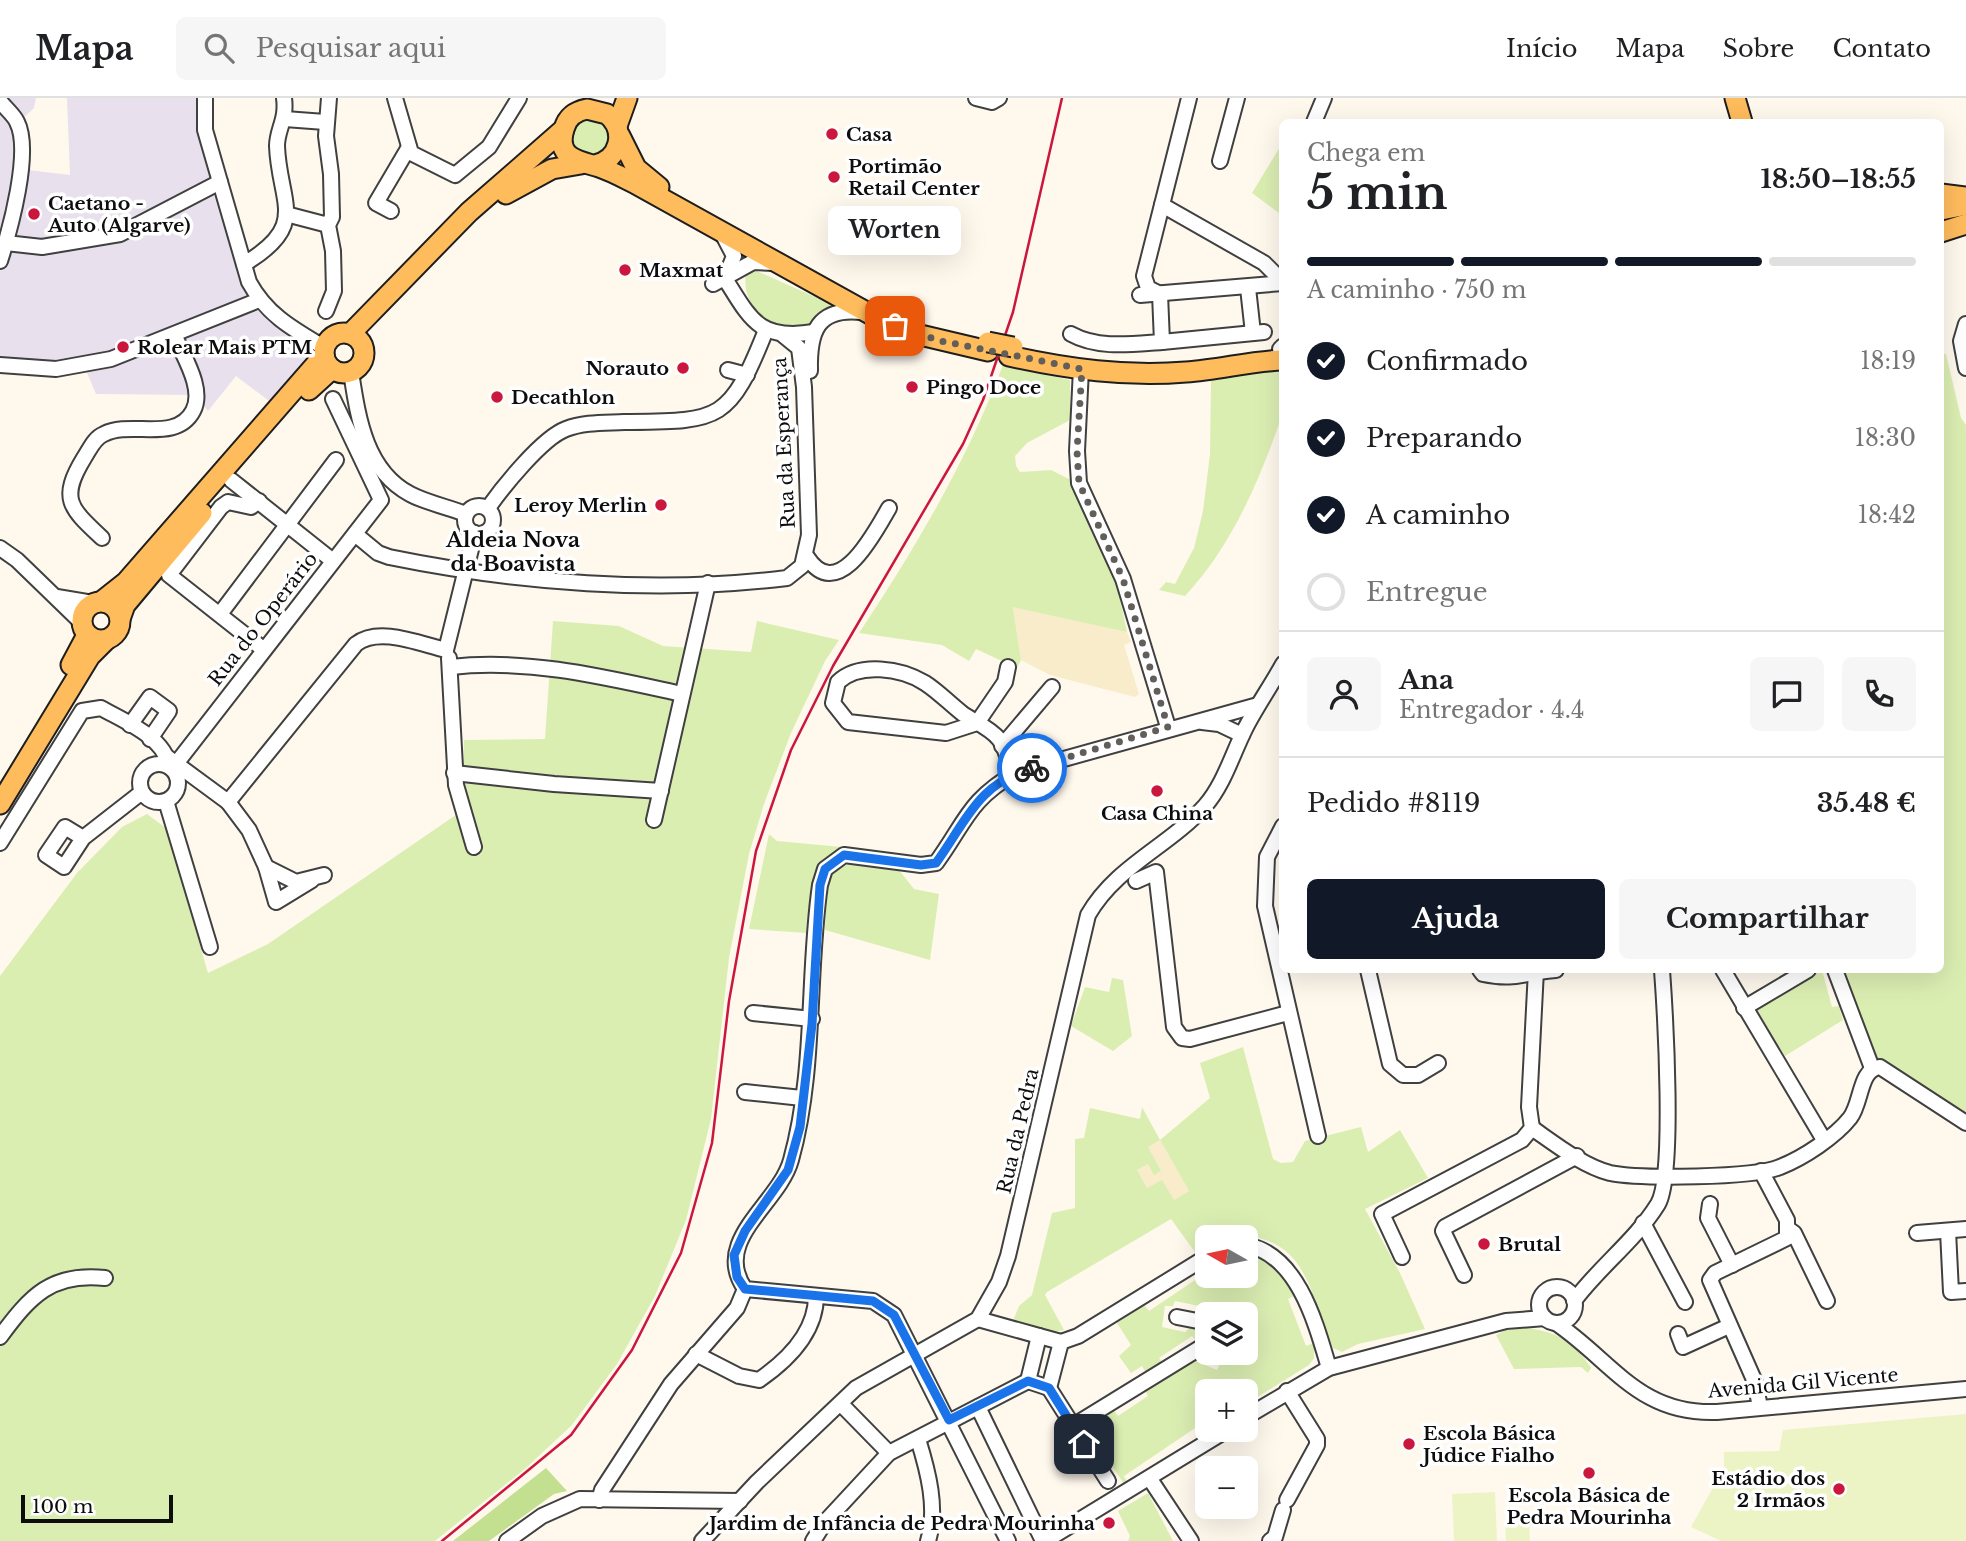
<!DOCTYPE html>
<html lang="pt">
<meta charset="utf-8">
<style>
body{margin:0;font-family:"Libre Baskerville",serif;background:#f6f6f6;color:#202124;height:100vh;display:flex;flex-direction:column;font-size:26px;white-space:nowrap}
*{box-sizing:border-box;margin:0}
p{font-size:23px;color:#757577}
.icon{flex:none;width:38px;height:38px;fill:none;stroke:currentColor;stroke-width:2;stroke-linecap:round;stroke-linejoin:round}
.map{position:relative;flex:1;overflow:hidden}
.sheet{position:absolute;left:1279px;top:21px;width:665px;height:854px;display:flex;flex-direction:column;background:#fff;border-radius:10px;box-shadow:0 7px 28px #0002}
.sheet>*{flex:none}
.needle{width:46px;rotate:279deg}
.tools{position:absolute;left:1195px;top:1127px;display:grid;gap:14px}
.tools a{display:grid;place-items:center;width:63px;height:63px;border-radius:10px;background:#fff;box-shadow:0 7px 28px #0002;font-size:35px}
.scale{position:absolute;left:21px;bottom:18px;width:152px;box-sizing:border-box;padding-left:7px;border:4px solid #0d0d0d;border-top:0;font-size:19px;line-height:24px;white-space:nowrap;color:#0d0d0d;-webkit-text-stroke:5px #fff;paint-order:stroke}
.pin{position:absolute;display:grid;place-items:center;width:60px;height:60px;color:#fff;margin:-30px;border-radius:14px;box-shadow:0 4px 10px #0006}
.courier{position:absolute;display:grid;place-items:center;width:70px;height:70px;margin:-35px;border:5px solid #1a73e8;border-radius:50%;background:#fff;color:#222;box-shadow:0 2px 9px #0007}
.bubble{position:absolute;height:49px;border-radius:10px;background:#fff;box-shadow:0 7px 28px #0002;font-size:23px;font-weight:700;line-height:49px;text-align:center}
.head em{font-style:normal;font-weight:700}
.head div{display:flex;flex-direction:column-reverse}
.head{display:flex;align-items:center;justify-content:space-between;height:119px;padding:0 28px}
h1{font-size:46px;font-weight:700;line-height:52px}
.bar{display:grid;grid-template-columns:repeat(4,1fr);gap:10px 7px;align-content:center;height:84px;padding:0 28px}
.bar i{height:9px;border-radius:5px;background:#e0e0e0}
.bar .on{background:#111827}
.bar p{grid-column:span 4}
.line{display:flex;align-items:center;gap:18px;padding:0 28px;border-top:2px solid #e0e0e0}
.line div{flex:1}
.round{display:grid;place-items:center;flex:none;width:74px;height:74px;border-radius:10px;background:#f6f6f6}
ol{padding:0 28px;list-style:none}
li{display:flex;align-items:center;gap:21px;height:77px}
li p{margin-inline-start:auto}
li .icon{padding:7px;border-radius:50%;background:#111827;color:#fff;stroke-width:4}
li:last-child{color:#757577}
li i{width:38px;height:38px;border:4px solid #e0e0e0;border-radius:50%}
.primary-button{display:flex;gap:14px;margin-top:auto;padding:14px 28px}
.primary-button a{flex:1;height:80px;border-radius:10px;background:#111827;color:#fff;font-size:28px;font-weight:700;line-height:80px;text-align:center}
.primary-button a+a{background:#f6f6f6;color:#202124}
header{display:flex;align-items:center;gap:42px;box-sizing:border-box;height:98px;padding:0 35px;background:#fff;border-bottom:2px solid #e0e0e0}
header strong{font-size:33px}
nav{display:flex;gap:38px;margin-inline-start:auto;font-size:24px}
.search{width:490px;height:63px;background:#f6f6f6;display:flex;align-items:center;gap:18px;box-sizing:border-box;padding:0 24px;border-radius:10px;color:#757577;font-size:26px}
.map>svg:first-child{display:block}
.industrial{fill:#e9e0ed}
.farmland{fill:#f8ecca}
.green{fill:#dbeeb2;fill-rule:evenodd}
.forest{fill:#c2e090}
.pitch{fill:#ecf4c5}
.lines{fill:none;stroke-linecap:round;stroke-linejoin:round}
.minor-casing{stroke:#404040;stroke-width:18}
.major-casing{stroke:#1e1e1e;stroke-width:23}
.minor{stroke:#fff;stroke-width:14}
.major{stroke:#ffbc5d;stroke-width:19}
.rail{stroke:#cb173e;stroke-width:2.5}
.major-bridge-casing{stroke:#1e1e1e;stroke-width:23;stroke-linecap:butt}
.major-bridge{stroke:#ffbc5d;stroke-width:19}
.done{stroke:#625f5b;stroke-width:7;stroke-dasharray:0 12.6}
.route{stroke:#1a73e8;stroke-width:9}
.poi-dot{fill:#cb173e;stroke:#fff;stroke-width:2.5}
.labels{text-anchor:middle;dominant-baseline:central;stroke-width:7;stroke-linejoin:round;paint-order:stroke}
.poi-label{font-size:19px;font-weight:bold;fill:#0d0d0d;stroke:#fff;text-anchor:start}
.street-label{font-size:19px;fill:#0d0d0d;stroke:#fff}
.neighbourhood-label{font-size:21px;font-weight:bold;fill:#0d0d0d;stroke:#fff}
</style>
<header>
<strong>Mapa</strong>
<div class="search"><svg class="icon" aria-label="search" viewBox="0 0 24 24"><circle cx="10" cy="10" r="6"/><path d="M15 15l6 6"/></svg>Pesquisar aqui</div>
<nav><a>Início</a><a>Mapa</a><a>Sobre</a><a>Contato</a></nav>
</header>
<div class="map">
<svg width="1966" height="1443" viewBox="0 0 1966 1443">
<rect width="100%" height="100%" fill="#fff8ed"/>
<polygon class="industrial" points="0,0 36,0 34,10 18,25 28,72 70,77 67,0 200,0 199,33 244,190 254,209 276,228 310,250 307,261 273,306 236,278 208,313 196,297 96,296 82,263 56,265 0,261"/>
<g class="farmland">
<polygon points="1013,508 1127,534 1131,544 1124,547 1139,596 1135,599 1050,577 1021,562"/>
<polygon points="1160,1042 1189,1093 1174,1102 1147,1090 1137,1072 1148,1066 1148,1049"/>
</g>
<g class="green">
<circle cx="591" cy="39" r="19"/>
<polygon points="1283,44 1283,118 1252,95"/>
<path d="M748,169L833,207L829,213L797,233L764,225C751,206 740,192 748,169Z"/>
<polygon points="1941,256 1946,256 1961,320 1966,327 1966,1014 1877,961 1841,872 1941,872"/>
<path d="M1003,267L1070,282V322L1027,345L1015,358L1016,368L1020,374L1051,372L1071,382L1116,482L1127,534L1013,509L1021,562L1017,570L976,551L969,563L942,547L859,535C916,449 967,363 1003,267Z"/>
<path d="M1283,272V327L1279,326C1257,388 1230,450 1185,498L1159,492L1166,484L1175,486L1194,450L1203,413L1210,356L1211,281Z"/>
<polygon points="553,523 619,528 663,548 751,554 757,523 839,542 825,563 791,635 764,706 749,756 729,860 711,1021 686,1122 655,1198 617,1266 572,1327 526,1370 435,1443 0,1443 0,878 77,775 122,729 147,716 166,730 208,875 268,846 463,712 464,642 545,641"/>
<path d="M769,736L777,743L842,749C810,773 810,798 806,835L749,831Z"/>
<polygon points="850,766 899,772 914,791 939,796 930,862 825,832 826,783 839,769"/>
<polygon points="1814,872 1822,872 1832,909 1839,908 1843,922 1785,958 1753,909"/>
<polygon points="1112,880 1123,882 1132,938 1113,953 1071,928 1085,889 1109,894"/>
<path d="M1243,949L1273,1061L1281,1065L1293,1064L1305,1043L1361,1029L1368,1054L1400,1032L1428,1080L1365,1111L1400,1175L1425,1231L1358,1246L1342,1254L1333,1250C1310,1199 1309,1141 1240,1137C1230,1136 1218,1139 1208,1139L1207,1149L1197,1157L1171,1121L1047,1194L1045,1197L1064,1232L1049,1235L1012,1225L1019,1208L1032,1197L1052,1115L1075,1110V1041L1084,1040L1090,1010L1140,1021L1142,1009L1160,1042L1210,1000L1200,965ZM1160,1042L1189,1093L1174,1102L1162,1082L1147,1090L1137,1072L1148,1066L1154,1077L1161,1073L1148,1049Z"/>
<polygon points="1258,1159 1284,1178 1294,1198 1288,1201 1306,1248 1314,1245 1314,1260 1309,1267 1246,1306 1246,1293 1208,1293 1207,1322 1124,1378 1127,1384 1124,1386 1087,1330 1113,1311 1118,1318 1148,1298 1144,1291 1202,1254 1198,1264 1217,1272 1225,1255 1246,1255 1246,1216 1215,1216 1214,1211 1175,1203 1173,1208 1165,1208 1162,1229 1185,1234 1192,1228 1205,1231 1206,1238 1198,1245 1192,1238 1159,1260 1162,1264 1146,1275 1142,1268 1131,1275 1119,1258 1131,1247 1117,1225 1144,1207 1149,1213 1207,1174 1208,1178 1246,1178"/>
<path d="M1527,1230C1558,1234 1575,1244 1591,1270L1588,1275L1581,1269L1514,1271L1496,1237L1506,1232Z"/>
<polygon points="1148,1395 1173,1443 1128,1443 1130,1438 1118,1413"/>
</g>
<polygon class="forest" points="546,1370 567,1393 554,1396 489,1443 453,1443"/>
<g class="pitch">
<polygon points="1966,1316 1966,1443 1721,1443 1691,1429 1724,1370 1724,1354 1779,1353 1783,1332"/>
<polygon points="1495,1394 1497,1443 1454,1443 1452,1396"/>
<polygon points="1529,1422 1530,1443 1506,1443 1505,1423"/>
</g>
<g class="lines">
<g class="minor-casing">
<g id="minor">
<path d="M205,0V32L249,184C267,217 293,231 325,250"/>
<polyline points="395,0 411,55 455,77 489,49 519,0"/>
<polyline points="976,0 992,4 999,0"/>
<path d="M0,3C5,10 14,17 17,24C32,53 10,132 0,163"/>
<polyline points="285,21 325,24"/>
<polyline points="1314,24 1324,0"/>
<polyline points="1220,63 1237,0"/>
<polyline points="1162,107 1264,165 1283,184"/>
<polyline points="391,113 376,105 409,49"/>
<polyline points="286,116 328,127"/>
<polyline points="723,137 734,158 726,178"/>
<polyline points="6,145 42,149 120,136 220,84"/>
<path d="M244,166C310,127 279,105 277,48C277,31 287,22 284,0"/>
<path d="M724,179C751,222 759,243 814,234"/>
<polyline points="713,186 753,164 774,165"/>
<polyline points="1248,190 1253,235"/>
<polyline points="1140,197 1283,185"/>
<polyline points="326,213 334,193 333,153 328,127 332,119 331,76 326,38 329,0"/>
<polyline points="1966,226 1961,243 1966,270"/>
<path d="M1071,236C1098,251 1132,246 1162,244L1160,196L1148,190L1144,178L1189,0"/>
<polyline points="1162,244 1264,234"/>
<polyline points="1280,251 1283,248"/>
<polyline points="0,267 56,271 111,261 259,202"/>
<polyline points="1081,271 1077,353 1079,385 1123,481 1168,629"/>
<polyline points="728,272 747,277"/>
<path d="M810,273C809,234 817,209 862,214"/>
<path d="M351,274C358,319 365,372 410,396C427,405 448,409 466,416"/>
<polyline points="231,382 333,463"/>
<polyline points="259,403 251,409 228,404 221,409 169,477 263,551"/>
<circle cx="479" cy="422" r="14"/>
<path d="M488,410C503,389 542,340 566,331C584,324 605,325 624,324C720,323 729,325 766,232"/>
<path d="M355,436L378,455L389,459C516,485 658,496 787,480L802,468L809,437L804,289L799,250L783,237"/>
<path d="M102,440C70,410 59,401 84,360C90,351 94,340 104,336C131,322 176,345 193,313C205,291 183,258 175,238"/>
<polyline points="0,450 17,462 82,525"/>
<path d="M807,459C838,507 875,434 889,410"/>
<polyline points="57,499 93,505"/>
<polyline points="220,516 336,362"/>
<polyline points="446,552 475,435"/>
<polyline points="449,560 456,687 474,749"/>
<path d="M451,569C528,560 608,580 682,596"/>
<path d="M1008,569L1005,584L977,625L946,635L848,624L833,605L838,584C859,564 901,570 925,585C939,594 950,606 963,616C975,624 990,630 999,641C1007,651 1009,665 1012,677"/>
<polyline points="1202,624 1219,626 1242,637"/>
<polyline points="130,627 150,599 169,613 150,641"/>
<polyline points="1002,648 1052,589"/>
<path d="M167,659L228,704L356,546C379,528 420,546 446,552"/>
<circle cx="159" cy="685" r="19"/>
<polyline points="172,671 381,402 333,301"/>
<polyline points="454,675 554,686 661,693"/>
<polyline points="166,703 210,849"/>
<polyline points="228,704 249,732 266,769"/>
<polyline points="654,722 708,485"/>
<polyline points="1283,728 1267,759 1265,808 1318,1038"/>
<polyline points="83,740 65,729 46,757 64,769 83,740 142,694"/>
<path d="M0,745L82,613L101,610C122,622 166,640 168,667"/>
<polyline points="312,782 276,804 266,769 296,784 324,777"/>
<polyline points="1136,783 1156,774 1174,929 1182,940 1190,941 1288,915"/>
<polyline points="1368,872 1390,966 1403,977 1418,977 1438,965"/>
<path d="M1480,872L1483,876C1516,883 1525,874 1556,872"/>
<polyline points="1723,872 1824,1042"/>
<polyline points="1835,872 1872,970"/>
<polyline points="1744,910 1808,872"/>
<polyline points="753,915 812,921"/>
<polyline points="745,994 802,1000"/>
<path d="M1532,1030C1555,1046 1583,1068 1610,1075C1640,1081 1754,1080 1780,1069C1803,1060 1835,1039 1850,1020C1862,1005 1859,971 1880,969L1966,1025"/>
<polyline points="1710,1106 1708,1120 1732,1167"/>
<polyline points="1643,1125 1685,1204"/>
<polyline points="1787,1130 1794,1135 1827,1203"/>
<polyline points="1948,1133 1951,1194 1966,1193"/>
<polyline points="1917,1135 1966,1131"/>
<path d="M1246,1147C1298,1156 1316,1226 1329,1270"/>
<polyline points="1402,1159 1382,1116 1522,1042 1532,1030 1529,1009 1536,872"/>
<polyline points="1464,1177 1443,1133 1445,1129 1577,1058"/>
<circle cx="1557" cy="1207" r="18"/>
<path d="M1574,1203C1599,1169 1635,1143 1658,1106C1675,1077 1665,913 1662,872"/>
<polyline points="1177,1219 1208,1225"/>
<polyline points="978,1221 1039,1238"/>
<path d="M1556,1225C1613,1264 1639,1317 1717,1314L1966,1291"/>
<polyline points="1678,1236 1683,1249 1729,1228"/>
<polygon points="1039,1238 1061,1244 1049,1290 1028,1283"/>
<path d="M0,1239C30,1198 52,1174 105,1180"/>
<polyline points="1061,1244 1078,1238 1208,1158"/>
<path d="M696,1256L739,1278L759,1282C788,1262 816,1235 816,1198"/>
<polyline points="1049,1290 1108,1383"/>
<polyline points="841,1306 889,1355"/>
<polyline points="978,1309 1043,1443"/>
<polyline points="1760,1309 1755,1284 1710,1182 1715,1175 1787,1140 1787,1122 1761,1073"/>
<polyline points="1246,1319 1329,1270 1506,1223 1545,1220"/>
<polyline points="1073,1328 1208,1245"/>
<path d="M918,1341C928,1373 938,1411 928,1443"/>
<polyline points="1150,1381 1191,1443"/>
<polyline points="599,1402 602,1392 671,1286 737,1210 745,1191"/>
<polyline points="1287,1402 1317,1347 1317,1341 1287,1293"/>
<polyline points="507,1443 542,1418 580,1401 740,1403"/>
<path d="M702,1443L757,1384L856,1290L978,1221L999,1184L1008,1158L1088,817C1116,768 1168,749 1205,708C1224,686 1232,657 1245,631C1256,609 1271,588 1283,566"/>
<polyline points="813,1443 825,1424 889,1355 1028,1283"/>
<path d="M1008,1443L894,1217L873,1203L745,1191C711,1142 779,1106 791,1062C816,972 807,878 820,787L825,771L844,757L921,767L936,765C966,724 968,702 1017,674L1258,607"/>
<polyline points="1045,1443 1227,1332"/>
<polyline points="1270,1443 1275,1439 1283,1412"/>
</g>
</g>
<g class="major-casing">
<g id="major">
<polyline points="1735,0 1742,24"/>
<polyline points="617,28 627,0"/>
<polyline points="620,38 636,70 659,89"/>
<path d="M595,67C620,61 627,33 607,16L587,11C576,13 567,19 564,31C555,61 580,63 599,69C611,73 622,79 634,85L879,221L916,236L988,253"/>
<polyline points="506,96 552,71 581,66"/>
<polyline points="1941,96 1966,99"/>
<polyline points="1941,112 1966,107"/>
<polyline points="1941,134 1966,126"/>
<circle cx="344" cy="255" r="20"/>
<polyline points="350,236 469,114 564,31"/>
<path d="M1009,258C1068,271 1126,279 1186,274C1218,272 1251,263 1283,262"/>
<polyline points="309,292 332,271"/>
<polyline points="102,503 126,484 324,257"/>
<circle cx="101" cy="523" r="19"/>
<polyline points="120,521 125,507 202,415"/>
<polyline points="71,567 87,537"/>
<polyline points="0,706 90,558 106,542"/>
</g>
</g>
<use href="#minor" class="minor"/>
<use href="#major" class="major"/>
<polyline class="rail" points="442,1443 571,1337 632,1252 681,1155 712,1045 729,903 756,753 791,652 833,568 963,346 983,302 1013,214 1062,0"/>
<g class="major-bridge-casing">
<polyline id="major-bridge" points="988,244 1013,249"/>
</g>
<use href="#major-bridge" class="major-bridge"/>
</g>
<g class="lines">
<polyline class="done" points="895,228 941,243 1082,271 1077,353 1079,385 1123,481 1168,629 1032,670"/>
<path class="route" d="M1032,670C977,686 966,724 936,765L921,767L844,757L825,771L820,787L812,926L800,1029L788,1072L745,1133L734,1157L737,1179L745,1191L873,1203L894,1217L949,1322L1028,1283L1049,1290L1084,1346"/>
</g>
<g class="poi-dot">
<circle cx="832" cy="36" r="7"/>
<circle cx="834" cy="79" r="7"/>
<circle cx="34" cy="116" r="7"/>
<circle cx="625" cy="172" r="7"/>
<circle cx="123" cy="249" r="7"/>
<circle cx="683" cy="270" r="7"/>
<circle cx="912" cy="289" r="7"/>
<circle cx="497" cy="299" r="7"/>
<circle cx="661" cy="407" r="7"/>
<circle cx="1157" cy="693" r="7"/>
<circle cx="1484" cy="1146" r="7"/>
<circle cx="1409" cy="1346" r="7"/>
<circle cx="1589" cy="1375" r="7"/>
<circle cx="1839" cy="1391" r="7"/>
<circle cx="1109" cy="1425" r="7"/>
</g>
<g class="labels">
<g class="poi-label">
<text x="846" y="36">Casa</text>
<text x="848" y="68">Portimão<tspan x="848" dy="22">Retail Center</tspan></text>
<text x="48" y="105">Caetano -<tspan x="48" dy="22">Auto (Algarve)</tspan></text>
<text x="639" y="172">Maxmat</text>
<text x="137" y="249">Rolear Mais PTM</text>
<text x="669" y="270" text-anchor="end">Norauto</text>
<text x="926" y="289">Pingo Doce</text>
<text x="511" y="299">Decathlon</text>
<text x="647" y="407" text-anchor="end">Leroy Merlin</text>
<text x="1157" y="715" text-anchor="middle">Casa China</text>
<text x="1498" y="1146">Brutal</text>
<text x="1423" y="1335">Escola Básica<tspan x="1423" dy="22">Júdice Fialho</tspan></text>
<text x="1825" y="1380" text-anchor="end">Estádio dos<tspan x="1825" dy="22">2 Irmãos</tspan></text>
<text x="1589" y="1397" text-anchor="middle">Escola Básica de<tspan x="1589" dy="22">Pedra Mourinha</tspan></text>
<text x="1095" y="1425" text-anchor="end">Jardim de Infância de Pedra Mourinha</text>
</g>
<g class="street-label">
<text transform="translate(784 345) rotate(-93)">Rua da Esperança</text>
<text transform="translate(263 521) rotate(-52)">Rua do Operário</text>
<text transform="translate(1018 1033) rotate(-77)">Rua da Pedra</text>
<text transform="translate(1803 1285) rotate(-5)">Avenida Gil Vicente</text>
</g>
<g class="neighbourhood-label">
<text x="513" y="442">Aldeia Nova<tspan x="513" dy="24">da Boavista</tspan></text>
</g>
</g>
</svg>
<div class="tools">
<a><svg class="needle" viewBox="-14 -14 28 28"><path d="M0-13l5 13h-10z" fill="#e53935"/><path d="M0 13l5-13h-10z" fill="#757577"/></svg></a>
<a><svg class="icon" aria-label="layers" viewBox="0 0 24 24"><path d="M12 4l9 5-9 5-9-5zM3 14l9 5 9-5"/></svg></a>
<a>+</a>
<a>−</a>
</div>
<div class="scale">100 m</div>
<div class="pin" style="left:895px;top:228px;background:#ea580c"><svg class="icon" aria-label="bag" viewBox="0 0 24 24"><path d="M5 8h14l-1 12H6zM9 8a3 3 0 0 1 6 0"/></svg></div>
<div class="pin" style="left:1084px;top:1346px;background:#1f2937"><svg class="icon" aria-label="home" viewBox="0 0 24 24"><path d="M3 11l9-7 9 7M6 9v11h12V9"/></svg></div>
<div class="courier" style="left:1032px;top:670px"><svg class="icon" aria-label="bike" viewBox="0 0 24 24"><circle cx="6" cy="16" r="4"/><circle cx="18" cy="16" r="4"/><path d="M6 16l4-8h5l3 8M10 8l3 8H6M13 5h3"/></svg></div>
<div class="bubble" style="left:828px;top:108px;width:133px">Worten</div>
<section class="sheet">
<div class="head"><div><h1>5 min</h1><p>Chega em</p></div><em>18:50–18:55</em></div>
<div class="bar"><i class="on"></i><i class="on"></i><i class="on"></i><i></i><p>A caminho · 750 m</p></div>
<ol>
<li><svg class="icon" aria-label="check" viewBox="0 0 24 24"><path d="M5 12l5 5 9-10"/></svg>Confirmado<p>18:19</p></li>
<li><svg class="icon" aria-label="check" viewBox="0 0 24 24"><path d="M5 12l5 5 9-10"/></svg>Preparando<p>18:30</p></li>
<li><svg class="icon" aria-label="check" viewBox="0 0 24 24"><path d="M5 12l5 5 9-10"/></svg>A caminho<p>18:42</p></li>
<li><i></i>Entregue</li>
</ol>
<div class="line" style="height:126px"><a class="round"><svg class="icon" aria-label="person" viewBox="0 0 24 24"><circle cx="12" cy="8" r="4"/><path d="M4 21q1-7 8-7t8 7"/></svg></a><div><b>Ana</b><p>Entregador · 4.4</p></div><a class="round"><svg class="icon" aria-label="chat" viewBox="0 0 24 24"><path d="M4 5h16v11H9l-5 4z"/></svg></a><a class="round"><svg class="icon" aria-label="phone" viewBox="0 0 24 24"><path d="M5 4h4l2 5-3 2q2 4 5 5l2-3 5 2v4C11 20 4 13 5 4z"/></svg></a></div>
<div class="line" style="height:91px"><div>Pedido #8119</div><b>35.48 €</b></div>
<div class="primary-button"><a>Ajuda</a><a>Compartilhar</a></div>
</section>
</div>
